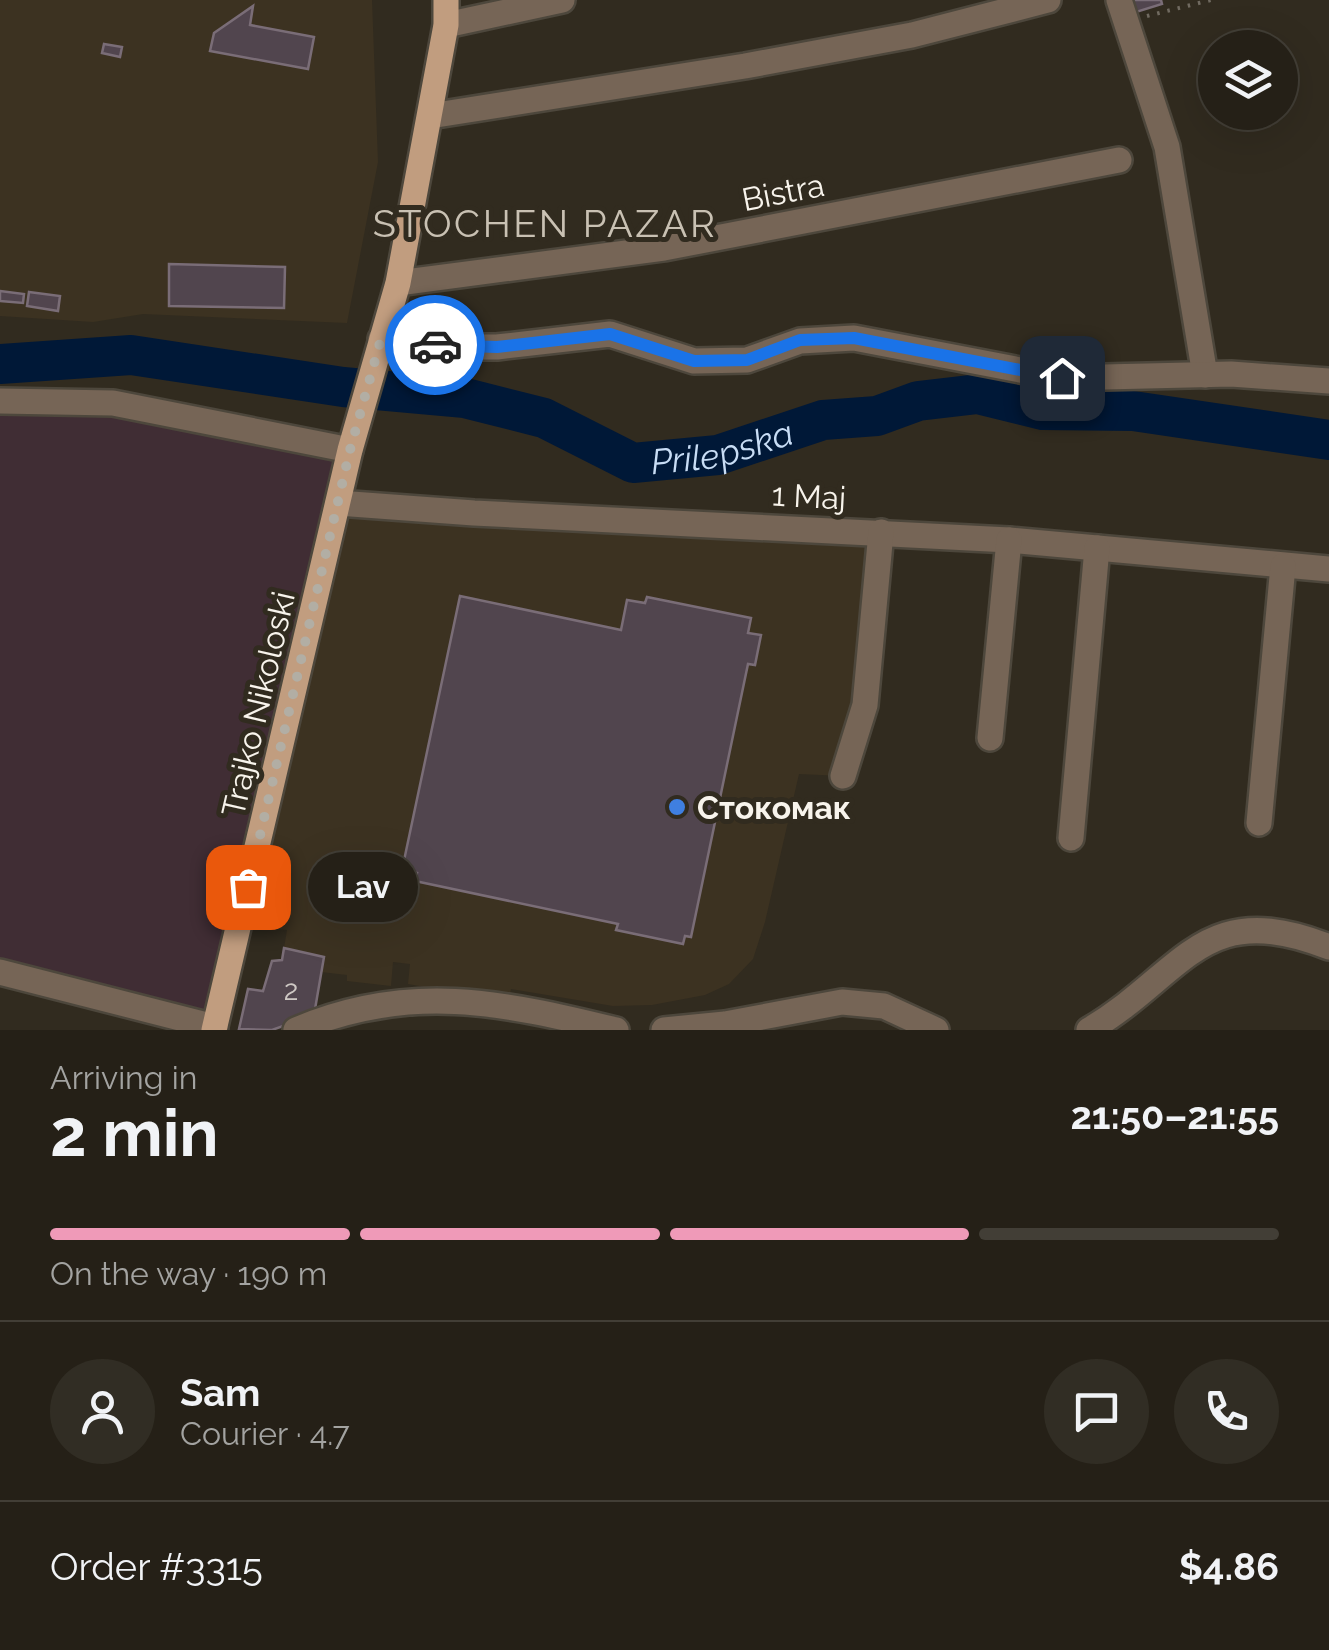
<!DOCTYPE html>
<meta charset="utf-8">
<style>
body{margin:0;font-family:Raleway,sans-serif;background:#312d24;color:#f1f3f6;height:100vh;display:flex;flex-direction:column;font-size:38px;white-space:nowrap}
*{box-sizing:border-box;margin:0}
p{font-size:32px;color:#a3a3a1}
.icon{flex:none;width:55px;height:55px;fill:none;stroke:currentColor;stroke-width:2;stroke-linecap:round;stroke-linejoin:round}
.map{position:relative;height:1030px;overflow:hidden}
.sheet{display:flex;flex-direction:column;background:#252017;flex:1}
.sheet>*{flex:none}
.tools{position:absolute;left:1198px;top:30px;display:grid;gap:20px}
.tools a{display:grid;place-items:center;width:100px;height:100px;border-radius:50%;background:#252017;box-shadow:0 10px 40px #0002,0 0 0 2px #423e36;font-size:50px}
.pin{position:absolute;display:grid;place-items:center;width:85px;height:85px;color:#fff;margin:-42px;border-radius:20px;box-shadow:0 5px 15px #0006}
.courier{position:absolute;display:grid;place-items:center;width:100px;height:100px;margin:-50px;border:8px solid #1a73e8;border-radius:50%;background:#fff;color:#222;box-shadow:0 2px 12px #0007}
.bubble{position:absolute;height:70px;border-radius:35px;background:#252017;box-shadow:0 10px 40px #0002,0 0 0 2px #423e36;font-size:32px;font-weight:700;line-height:70px;text-align:center}
.head em{font-style:normal;font-weight:700}
.head div{display:flex;flex-direction:column-reverse}
.head{display:flex;align-items:center;justify-content:space-between;height:170px;padding:0 50px}
h1{font-size:65px;font-weight:700;line-height:75px}
.bar{display:grid;grid-template-columns:repeat(4,1fr);gap:15px 10px;align-content:center;height:120px;padding:0 50px}
.bar i{height:12px;border-radius:8px;background:#423e36}
.bar .selected{background:#ef9ab8}
.bar p{grid-column:span 4}
.line{display:flex;align-items:center;gap:25px;padding:0 50px;border-top:2px solid #423e36}
.line div{flex:1}
.round{display:grid;place-items:center;flex:none;width:105px;height:105px;border-radius:52px;background:#312d24}
.map>svg:first-child{display:block}
.built{fill:#3c3221}
.industrial{fill:#402d34}
.lines{fill:none;stroke-linecap:round;stroke-linejoin:round}
.river{stroke:#001837;stroke-width:40}
.building{fill:#51454e;stroke:#7a6d77;stroke-width:2.5}
.minor-casing{stroke:#4d473c;stroke-width:30}
.major-casing{stroke:#4d473c;stroke-width:30}
.path{stroke:#706a60;stroke-width:4;stroke-dasharray:2.5 8;stroke-linecap:butt}
.minor{stroke:#766556;stroke-width:25}
.major{stroke:#c19d7f;stroke-width:25}
.done{stroke:#b2aea4;stroke-width:10;stroke-dasharray:0 18}
.route{stroke:#1a73e8;stroke-width:12}
.shop-dot{fill:#3f7fe0;stroke:#312b1f;stroke-width:4}
.labels{text-anchor:middle;dominant-baseline:central;stroke-width:10;stroke-linejoin:round;paint-order:stroke}
.number-label{font-size:28px;fill:#cec8c4}
.street-label{font-size:32px;fill:#f8f4ec;stroke:#312b1f}
.poi-label{font-size:32px;font-weight:bold;fill:#f8f4ec;stroke:#312b1f;text-anchor:start}
.water-label{font-size:35px;font-style:italic;fill:#c8ddf5;stroke:#312b1f}
.quarter-label{font-size:38px;letter-spacing:2.5px;fill:#c9c1b3;stroke:#312b1f}
</style>
<div class="map">
<svg width="1329" height="1030" viewBox="0 0 1329 1030">
<rect width="100%" height="100%" fill="#312b1f"/>
<g class="built">
<polygon points="0,0 372,0 378,162 347,323 143,314 93,322 0,316"/>
<polygon points="338,503 881,532 843,776 799,774 765,922 753,959 729,984 705,995 652,1005 613,1006 511,989 508,1002 408,984 410,964 393,962 391,986 347,981 347,975 321,972 323,957 284,948 287,930 240,926"/>
</g>
<polygon class="industrial" points="0,401 113,403 350,450 215,1027 0,972"/>
<g class="lines">
<path class="river" id="s1" d="M0,364L131,355L343,387L465,398L544,418L633,463L718,455L823,420L877,416L918,401L978,394L1043,410L1133,411L1329,440"/>
</g>
<g class="building">
<polygon points="1130,0 1161,0 1162,4 1133,13"/>
<polygon points="253,6 250,25 314,37 308,69 210,51 214,33"/>
<polygon points="104,44 122,47 120,57 102,53"/>
<polygon points="169,264 285,267 284,308 169,306"/>
<polygon points="0,291 24,294 23,303 0,301"/>
<polygon points="29,292 60,296 58,311 27,306"/>
<polygon points="460,596 621,630 627,600 645,603 647,597 751,618 748,633 761,635 755,665 748,664 691,937 685,936 683,944 616,930 618,924 415,881 417,873 402,870"/>
<polygon points="284,948 324,957 314,1015 272,1030 239,1029 248,989 263,991 272,961 282,960"/>
</g>
<g class="lines">
<g class="minor-casing">
<g id="minor">
<polyline points="1119,0 1167,147 1205,375"/>
<polyline points="446,25 562,0"/>
<polyline points="430,116 745,66 912,35 1048,0"/>
<polyline points="398,283 664,248 1119,160"/>
<polyline points="381,339 449,347 497,347 610,334 694,361 747,360 800,341 854,338 1062,378 1231,374 1329,381"/>
<polyline points="0,401 113,403 350,450"/>
<polyline points="338,503 474,513 1009,540 1329,569"/>
<polyline points="990,738 1009,540"/>
<polyline points="843,776 865,705 881,532"/>
<polyline points="1259,823 1283,566"/>
<polyline points="1071,838 1097,548"/>
<polyline points="0,972 215,1027"/>
<path d="M296,1030C408,982 502,1002 616,1030"/>
<polyline points="664,1030 725,1024 842,1002 884,1006 936,1030"/>
<path d="M1089,1030C1184,974 1202,896 1329,947"/>
</g>
</g>
<g class="major-casing">
<polyline id="major" points="214,1030 350,450 398,283 446,25 446,0"/>
</g>
<polyline class="path" points="1147,16 1211,0"/>
<use href="#minor" class="minor"/>
<use href="#major" class="major"/>
</g>
<g class="lines">
<polyline class="done" points="248,887 350,450 381,339 435,345"/>
<polyline class="route" points="435,345 497,347 610,334 694,361 747,360 800,340 854,338 1062,378"/>
</g>
<circle class="shop-dot" cx="677" cy="807" r="10"/>
<g class="labels">
<g class="number-label">
<text x="291" y="990">2</text>
</g>
<g class="street-label">
<text transform="translate(783 192) rotate(-11)">Bistra</text>
<text transform="translate(809 496) rotate(3)">1 Maj</text>
<text transform="translate(258 704) rotate(-77)">Trajko Nikoloski</text>
</g>
<g class="poi-label">
<text x="697" y="807">Стокомак</text>
</g>
<g class="water-label">
<text stroke="none"><textPath href="#s1" startOffset="740">Prilepska</textPath></text>
</g>
<g class="quarter-label">
<text x="545" y="223">STOCHEN PAZAR</text>
</g>
</g>
</svg>
<div class="tools">
<a><svg class="icon" aria-label="layers" viewBox="0 0 24 24"><path d="M12 4l9 5-9 5-9-5zM3 14l9 5 9-5"/></svg></a>
</div>
<div class="pin" style="left:248px;top:887px;background:#ea580c"><svg class="icon" aria-label="bag" viewBox="0 0 24 24"><path d="M5 8h14l-1 12H6zM9 8a3 3 0 0 1 6 0"/></svg></div>
<div class="pin" style="left:1062px;top:378px;background:#1f2937"><svg class="icon" aria-label="home" viewBox="0 0 24 24"><path d="M3 11l9-7 9 7M6 9v11h12V9"/></svg></div>
<div class="courier" style="left:435px;top:345px"><svg class="icon" aria-label="car" viewBox="0 0 24 24"><path d="M5 17H2v-5l4-1 3-4h7l3 4 3 1v5h-3M9 17h6M6 11h13"/><circle cx="7" cy="17" r="2"/><circle cx="17" cy="17" r="2"/></svg></div>
<div class="bubble" style="left:308px;top:852px;width:110px">Lav</div>
</div>
<section class="sheet">
<div class="head"><div><h1>2 min</h1><p>Arriving in</p></div><em>21:50–21:55</em></div>
<div class="bar"><i class="selected"></i><i class="selected"></i><i class="selected"></i><i></i><p>On the way · 190 m</p></div>
<div class="line" style="height:180px"><a class="round"><svg class="icon" aria-label="person" viewBox="0 0 24 24"><circle cx="12" cy="8" r="4"/><path d="M4 21q1-7 8-7t8 7"/></svg></a><div><b>Sam</b><p>Courier · 4.7</p></div><a class="round"><svg class="icon" aria-label="chat" viewBox="0 0 24 24"><path d="M4 5h16v11H9l-5 4z"/></svg></a><a class="round"><svg class="icon" aria-label="phone" viewBox="0 0 24 24"><path d="M5 4h4l2 5-3 2q2 4 5 5l2-3 5 2v4C11 20 4 13 5 4z"/></svg></a></div>
<div class="line" style="height:130px"><div>Order #3315</div><b>$4.86</b></div>
</section>
